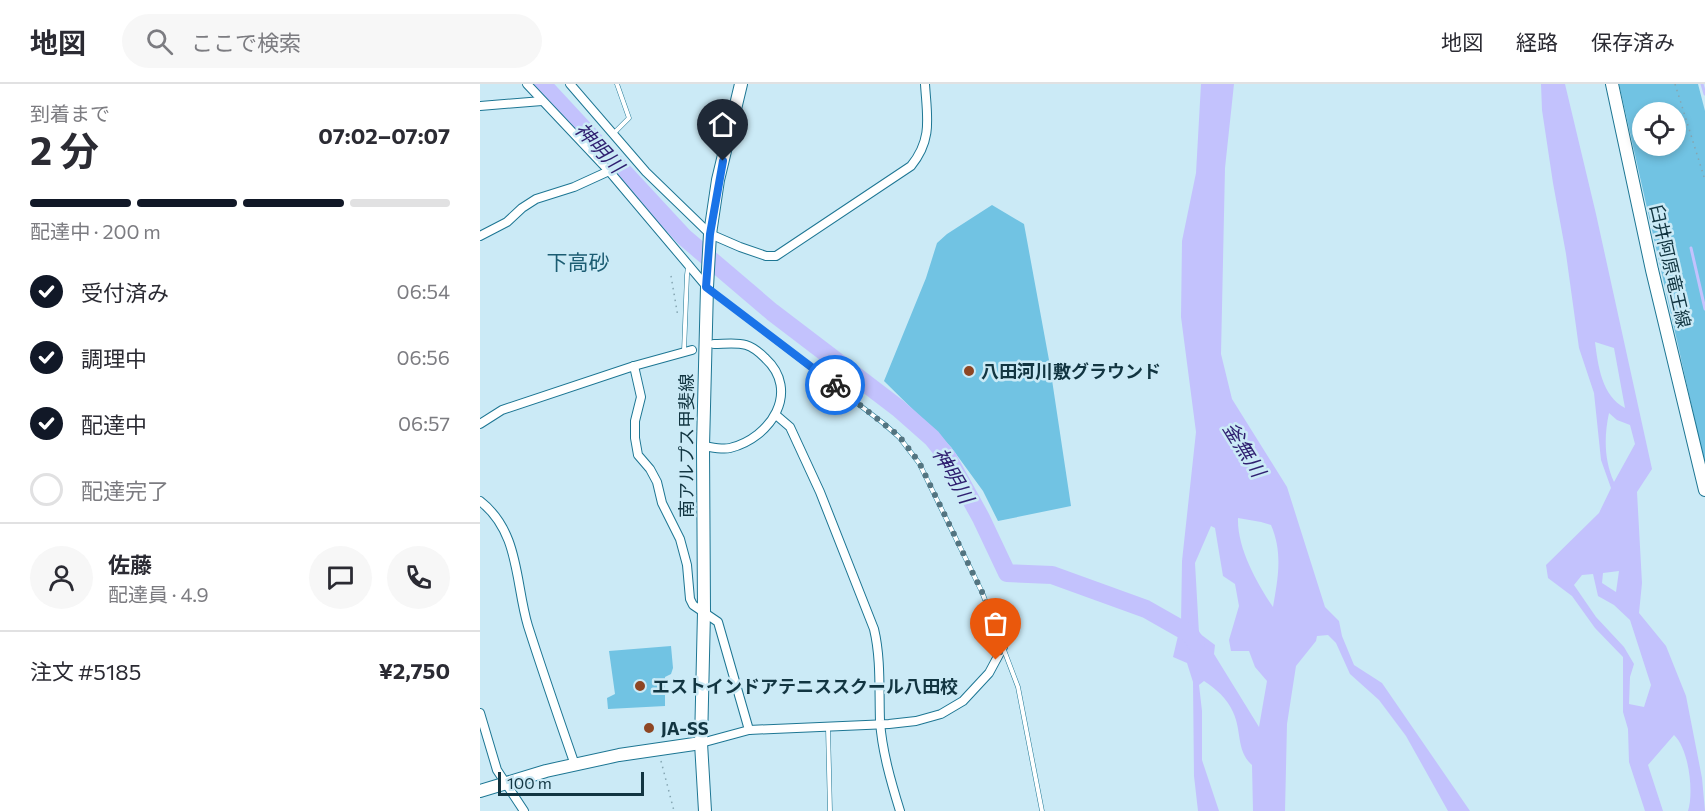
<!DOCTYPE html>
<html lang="ja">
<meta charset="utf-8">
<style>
body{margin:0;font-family:Commissioner,"Noto Sans JP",sans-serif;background:#f7f7f7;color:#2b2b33;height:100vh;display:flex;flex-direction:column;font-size:22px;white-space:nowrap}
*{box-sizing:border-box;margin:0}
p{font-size:20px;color:#7c7c81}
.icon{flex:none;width:33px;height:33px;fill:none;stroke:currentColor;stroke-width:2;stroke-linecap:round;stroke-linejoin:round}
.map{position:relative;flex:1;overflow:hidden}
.drawer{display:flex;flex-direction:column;background:#fff;width:480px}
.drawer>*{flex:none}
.buttons{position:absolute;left:1152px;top:18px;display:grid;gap:12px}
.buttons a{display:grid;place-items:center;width:54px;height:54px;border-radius:50%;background:#fff;box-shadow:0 3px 9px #0003;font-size:30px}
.scale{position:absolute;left:18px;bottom:15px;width:146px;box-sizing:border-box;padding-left:6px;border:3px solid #123541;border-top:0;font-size:16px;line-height:21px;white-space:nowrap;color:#123541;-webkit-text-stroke:4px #cbeaf6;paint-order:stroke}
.pin{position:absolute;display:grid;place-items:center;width:51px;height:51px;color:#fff;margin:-62px -26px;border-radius:50% 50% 50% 0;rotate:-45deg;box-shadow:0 0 6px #0007}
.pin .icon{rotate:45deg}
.courier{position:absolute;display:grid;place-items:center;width:60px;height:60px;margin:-30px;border:4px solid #1a73e8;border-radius:50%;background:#fff;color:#222;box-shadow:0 2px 8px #0007}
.summary em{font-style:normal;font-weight:700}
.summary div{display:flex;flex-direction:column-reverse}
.summary{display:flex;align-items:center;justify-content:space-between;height:102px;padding:0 30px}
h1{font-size:39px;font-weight:700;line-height:45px}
.bar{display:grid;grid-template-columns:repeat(4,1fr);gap:9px 6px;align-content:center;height:72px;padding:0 30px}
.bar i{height:8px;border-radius:4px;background:#e1e1e2}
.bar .current{background:#111827}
.bar p{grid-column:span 4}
.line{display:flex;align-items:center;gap:15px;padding:0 30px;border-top:2px solid #e1e1e2}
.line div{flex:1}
.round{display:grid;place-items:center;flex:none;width:63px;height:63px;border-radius:32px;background:#f7f7f7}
ol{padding:0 30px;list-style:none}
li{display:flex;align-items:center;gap:18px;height:66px}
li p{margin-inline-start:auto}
li .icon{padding:6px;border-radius:50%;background:#111827;color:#fff;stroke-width:4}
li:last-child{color:#7c7c81}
li i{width:33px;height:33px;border:3px solid #e1e1e2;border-radius:50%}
header{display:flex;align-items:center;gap:36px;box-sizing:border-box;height:84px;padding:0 30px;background:#fff;border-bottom:2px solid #e1e1e2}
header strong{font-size:28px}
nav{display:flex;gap:33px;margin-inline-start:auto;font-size:21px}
.search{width:420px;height:54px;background:#f7f7f7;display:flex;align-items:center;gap:15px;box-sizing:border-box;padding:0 21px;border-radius:33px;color:#7c7c81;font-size:22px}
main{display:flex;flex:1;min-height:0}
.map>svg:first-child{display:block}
.green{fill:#71c3e3;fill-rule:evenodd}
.water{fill:#c3c2fd;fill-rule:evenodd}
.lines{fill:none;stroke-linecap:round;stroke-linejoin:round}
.stream{stroke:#c3c2fd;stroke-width:3}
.river{stroke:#c3c2fd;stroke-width:18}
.lane-casing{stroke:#1d7693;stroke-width:5}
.street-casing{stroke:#1d7693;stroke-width:10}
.secondary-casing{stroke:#1d7693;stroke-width:14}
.path{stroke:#85a6b2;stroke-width:1.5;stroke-dasharray:1.5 4.5;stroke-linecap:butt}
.lane{stroke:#fff;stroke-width:4}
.street{stroke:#fff;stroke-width:8}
.secondary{stroke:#fff;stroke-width:12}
.done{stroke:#537480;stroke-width:6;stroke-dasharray:0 10.8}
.route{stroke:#1a73e8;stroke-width:8}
.poi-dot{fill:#8e4623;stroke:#cbeaf6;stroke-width:2}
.labels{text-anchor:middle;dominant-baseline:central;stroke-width:5;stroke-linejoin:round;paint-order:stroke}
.street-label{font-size:18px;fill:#123541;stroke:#cbeaf6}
.poi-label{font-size:18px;font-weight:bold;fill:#123541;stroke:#cbeaf6;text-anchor:start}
.water-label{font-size:20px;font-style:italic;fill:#2f1f70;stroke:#cbeaf6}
.quarter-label{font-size:21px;fill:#1b5c72;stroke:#cbeaf6}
</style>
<header>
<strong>地図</strong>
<div class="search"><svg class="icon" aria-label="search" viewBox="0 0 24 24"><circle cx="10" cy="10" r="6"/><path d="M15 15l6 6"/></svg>ここで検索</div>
<nav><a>地図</a><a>経路</a><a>保存済み</a></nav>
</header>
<main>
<section class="drawer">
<div class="summary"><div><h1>2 分</h1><p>到着まで</p></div><em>07:02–07:07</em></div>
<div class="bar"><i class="current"></i><i class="current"></i><i class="current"></i><i></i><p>配達中 · 200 m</p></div>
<ol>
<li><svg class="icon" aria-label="check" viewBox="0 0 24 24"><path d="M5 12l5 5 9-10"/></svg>受付済み<p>06:54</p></li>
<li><svg class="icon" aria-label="check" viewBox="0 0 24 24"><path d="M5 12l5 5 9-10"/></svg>調理中<p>06:56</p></li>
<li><svg class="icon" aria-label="check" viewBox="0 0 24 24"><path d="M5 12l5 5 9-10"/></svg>配達中<p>06:57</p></li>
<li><i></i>配達完了</li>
</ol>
<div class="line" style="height:108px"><a class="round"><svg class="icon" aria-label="person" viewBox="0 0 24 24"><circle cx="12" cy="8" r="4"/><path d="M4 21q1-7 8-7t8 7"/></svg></a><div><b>佐藤</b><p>配達員 · 4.9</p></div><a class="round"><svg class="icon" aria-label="chat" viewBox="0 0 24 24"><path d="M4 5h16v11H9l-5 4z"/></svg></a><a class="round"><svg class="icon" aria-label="phone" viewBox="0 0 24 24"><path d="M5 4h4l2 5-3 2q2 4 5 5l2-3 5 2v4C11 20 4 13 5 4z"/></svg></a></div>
<div class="line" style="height:78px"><div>注文 #5185</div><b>¥2,750</b></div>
</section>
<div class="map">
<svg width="1225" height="727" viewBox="0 0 1225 727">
<rect width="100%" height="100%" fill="#cbeaf6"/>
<g class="green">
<path d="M1139,0H1218L1225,27V381ZM1162,28H1196V62H1162Z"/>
<polygon points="512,121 544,140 569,276 591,422 518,437 503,407 471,363 404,297 446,194 457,159 467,150"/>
<polygon points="191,562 193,584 191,590 185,593 185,622 128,625 127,614 135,610 129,567"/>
</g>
<g class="water">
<path d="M721,0H754L745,84L741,270L752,315L807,403L845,523L859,537L862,552L874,581L902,599L990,727H968L926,652L899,616L870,590L856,559L848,551L837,552L836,557L816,582L807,640L805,727H773L772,681C756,667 762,647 753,628C747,614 736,605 724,597L719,601L722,627V676L739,727H718L714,692L713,598L707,579L693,573L701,539L702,477L716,348L701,233L702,157L716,89ZM758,434L781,438L791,441C803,469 798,494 793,523C777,499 757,464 758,434ZM731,442L735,444L743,492L755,500L759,522L749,556L751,567H769L775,583L787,597L779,643L734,570L735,561L719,549L715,479Z"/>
<path d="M1061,0H1085L1116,130L1172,385L1157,408L1162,499L1159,529L1186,562L1206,612L1222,694L1225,727H1208C1214,708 1209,665 1194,651L1168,681L1183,727H1165L1149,678L1148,645L1143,628V573L1115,544L1092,512L1068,494L1066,481L1119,429L1131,404L1121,376L1114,309L1099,264L1086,170L1073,99L1062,26ZM1115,258L1134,264L1145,324C1122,312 1118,282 1115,258ZM1129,329L1137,336L1150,341L1155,360L1134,398C1124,376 1124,352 1129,329ZM1139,487L1136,508L1122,499L1123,489ZM1113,490L1118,512L1134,521L1150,536L1171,601L1164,623L1149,620L1150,593L1154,580L1144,563L1116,533L1094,501L1102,491Z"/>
</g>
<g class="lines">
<g class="stream">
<polyline points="1222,0 1225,10"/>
<polyline points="1211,164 1225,225"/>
</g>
<polyline class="river" points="62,0 204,153 292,228 418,324 452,354 468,374 501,434 527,489 572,491 666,525 710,550 716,559"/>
<g class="lane-casing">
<g id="lane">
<polyline points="134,49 149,34 137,0"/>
<polyline points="229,206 403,339 419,353 439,379 502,508 538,603 562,727"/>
<polyline points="204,267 207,191 208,183"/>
<polyline points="348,644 350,727"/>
</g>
</g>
<g class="street-casing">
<g id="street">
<polyline points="47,0 129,87 227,203"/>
<path d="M90,0L166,88L230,150L260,163L286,172H296L431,82C453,55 447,33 445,0"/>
<polyline points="0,22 62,17"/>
<polyline points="0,152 27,138 42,124 56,115 94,103 129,87"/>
<polyline points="154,282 161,313 155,337 155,354 158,371 170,385 177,398 182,419 200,455 207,481 210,515 213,521 238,538 269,646"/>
<path d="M296,331L310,343L340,408L394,545C401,574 399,606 400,637C402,667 411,698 420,727"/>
<polyline points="0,340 22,326 154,282 212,266"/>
<path d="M223,362C231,363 242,366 250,364C291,354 321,307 285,274C280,269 273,263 266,261C256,258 244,260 234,260"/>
<path d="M0,417C40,448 35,499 48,542C63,589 79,635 95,681"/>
<polyline points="0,629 17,686 44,727"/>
<polyline points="221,659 269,646 409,640 436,637 461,630 483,617 509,589 523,563"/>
</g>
</g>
<g class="secondary-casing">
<g id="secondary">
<polyline points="1132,0 1172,186 1225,406"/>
<polyline points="0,707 66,687 139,671 221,659"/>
<polyline points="225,727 221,659 224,528 223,362 227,203 230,150 238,96 261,0"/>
</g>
</g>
<g class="path">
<polyline points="1195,0 1225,96"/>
<polyline points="191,192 198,233"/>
<polyline points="181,677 194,727"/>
</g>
<use href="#lane" class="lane"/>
<use href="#street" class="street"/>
<use href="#secondary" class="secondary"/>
</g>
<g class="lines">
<polyline class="done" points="355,301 419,352 439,378 502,508 523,563 516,576"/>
<polyline class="route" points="243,77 230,150 226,203 355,301"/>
</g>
<g class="poi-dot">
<circle cx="489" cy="287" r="6"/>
<circle cx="160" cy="602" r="6"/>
<circle cx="169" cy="644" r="6"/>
</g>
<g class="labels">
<g class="street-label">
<text transform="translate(1191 182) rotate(77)">臼井阿原竜王線</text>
<text transform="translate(206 362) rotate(-90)">南アルプス甲斐線</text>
</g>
<g class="poi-label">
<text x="501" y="287">八田河川敷グラウンド</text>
<text x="172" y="602">エストインドアテニススクール八田校</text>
<text x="181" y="644">JA-SS</text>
</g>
<g class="water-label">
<text transform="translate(120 63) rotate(47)">神明川</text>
<text transform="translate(765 365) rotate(58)">釜無川</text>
<text transform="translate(474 391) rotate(60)">神明川</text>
</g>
<g class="quarter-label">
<text x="98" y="177">下高砂</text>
</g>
</g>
</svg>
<div class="buttons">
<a><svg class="icon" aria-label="locate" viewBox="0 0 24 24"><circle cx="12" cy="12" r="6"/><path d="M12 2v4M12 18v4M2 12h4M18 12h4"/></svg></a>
</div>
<div class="scale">100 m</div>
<div class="pin" style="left:516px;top:576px;background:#ea580c"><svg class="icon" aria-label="bag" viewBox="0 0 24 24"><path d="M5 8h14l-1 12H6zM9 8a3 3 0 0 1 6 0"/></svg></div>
<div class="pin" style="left:243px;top:77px;background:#1f2937"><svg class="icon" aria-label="home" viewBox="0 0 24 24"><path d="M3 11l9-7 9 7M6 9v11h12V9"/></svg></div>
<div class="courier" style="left:355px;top:301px"><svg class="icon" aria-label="bike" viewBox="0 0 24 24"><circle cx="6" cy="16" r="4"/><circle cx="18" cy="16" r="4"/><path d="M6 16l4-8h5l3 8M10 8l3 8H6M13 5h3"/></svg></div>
</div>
</main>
